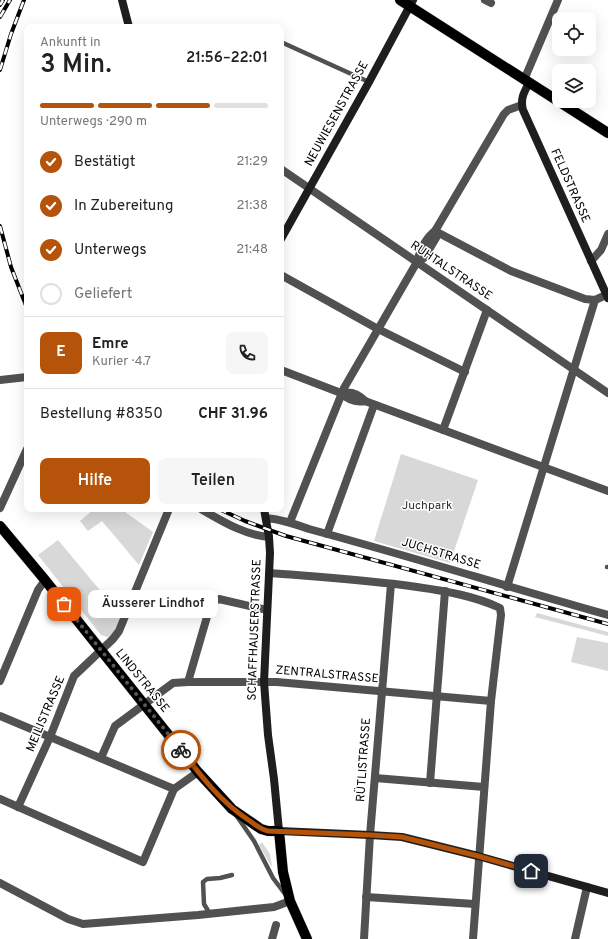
<!DOCTYPE html>
<html lang="de">
<meta charset="utf-8">
<style>
body{margin:0;font-family:Overpass,sans-serif;background:#f6f6f6;color:#222;height:100vh;display:flex;flex-direction:column;font-size:15px;white-space:nowrap}
*{box-sizing:border-box;margin:0}
p{font-size:13px;color:#767676}
.icon{flex:none;width:22px;height:22px;fill:none;stroke:currentColor;stroke-width:2;stroke-linecap:round;stroke-linejoin:round}
.map{position:relative;flex:1;overflow:hidden}
.panel{position:absolute;left:24px;top:24px;width:260px;height:488px;display:flex;flex-direction:column;background:#fff;border-radius:8px;box-shadow:0 4px 16px #0002}
.panel>*{flex:none}
.tools{position:absolute;left:552px;top:12px;display:grid;gap:8px}
.tools a{display:grid;place-items:center;width:44px;height:44px;border-radius:8px;background:#fff;box-shadow:0 4px 16px #0002;font-size:20px}
.pin{position:absolute;display:grid;place-items:center;width:34px;height:34px;color:#fff;margin:-17px;border-radius:8px;box-shadow:0 2px 6px #0006}
.courier{position:absolute;display:grid;place-items:center;width:40px;height:40px;margin:-20px;border:3px solid #b45309;border-radius:50%;background:#fff;color:#222;box-shadow:0 1px 5px #0007}
.bubble{position:absolute;height:28px;border-radius:8px;background:#fff;box-shadow:0 4px 16px #0002;font-size:13px;font-weight:600;line-height:28px;text-align:center}
.overview em{font-style:normal;font-weight:600}
.overview div{display:flex;flex-direction:column-reverse}
.overview{display:flex;align-items:center;justify-content:space-between;height:68px;padding:0 16px}
h1{font-size:26px;font-weight:600;line-height:30px}
.bar{display:grid;grid-template-columns:repeat(4,1fr);gap:6px 4px;align-content:center;height:48px;padding:0 16px}
.bar i{height:5px;border-radius:3px;background:#e0e0e0}
.bar .on{background:#b45309}
.bar p{grid-column:span 4}
.line{display:flex;align-items:center;gap:10px;padding:0 16px;border-top:1px solid #e0e0e0}
.line div{flex:1}
.round{display:grid;place-items:center;flex:none;width:42px;height:42px;border-radius:8px;background:#f6f6f6}
ol{padding:0 16px;list-style:none}
li{display:flex;align-items:center;gap:12px;height:44px}
li p{margin-inline-start:auto}
li .icon{padding:4px;border-radius:50%;background:#b45309;color:#fff;stroke-width:4}
li:last-child{color:#767676}
li i{width:22px;height:22px;border:2px solid #e0e0e0;border-radius:50%}
.cta{display:flex;gap:8px;margin-top:auto;padding:8px 16px}
.cta a{flex:1;height:46px;border-radius:8px;background:#b45309;color:#fff;font-size:16px;font-weight:600;line-height:46px;text-align:center}
.cta a+a{background:#f6f6f6;color:#222}
.map>svg:first-child{display:block}
.green{fill:#d8d8d8}
.lines{fill:none;stroke-linecap:round;stroke-linejoin:round}
.primary-casing{stroke:#dbdbdb;stroke-width:11}
.lane{stroke:#515151;stroke-width:4.5}
.street{stroke:#515151;stroke-width:8}
.secondary{stroke:#1e1e1e;stroke-width:8}
.primary{stroke:#000;stroke-width:10}
.rail-casing{stroke:#000;stroke-width:4}
.rail{stroke:#fff;stroke-width:2.5;stroke-dasharray:8;stroke-linecap:butt}
.done{stroke:#595959;stroke-width:4;stroke-dasharray:0 7.2}
.route{stroke:#b45309;stroke-width:5}
.labels{text-anchor:middle;dominant-baseline:central;stroke-width:3;stroke-linejoin:round;paint-order:stroke}
.street-label{font-size:12px;fill:#000;stroke:#fff}
.park-label{font-size:12px;fill:#2f2f2f;stroke:#fff}
</style>
<div class="map">
<svg width="608" height="939" viewBox="0 0 608 939">
<rect width="100%" height="100%" fill="#fff"/>
<g class="green">
<polygon points="401,454 478,480 450,563 374,541"/>
<polygon points="94,509 121,509 153,532 139,565 102,521 88,531 80,521"/>
<polygon points="58,540 124,619 113,639 101,635 38,555"/>
<polygon points="537,613 608,632 608,636 535,617"/>
<polygon points="577,637 608,643 608,671 571,662"/>
<polygon points="262,842 270,854 272,866 271,866 259,845"/>
</g>
<g class="lines">
<g class="primary-casing">
<g id="primary">
<polyline points="400,0 608,133"/>
<polyline points="0,526 45,580 198,772 232,809 261,829 268,831 279,831 283,872 290,901 307,939"/>
</g>
</g>
<g class="lane">
<polyline points="281,42 369,82"/>
<polyline points="607,567 608,567"/>
<polyline points="236,815 254,841 273,878 285,894"/>
<polyline points="210,914 204,904 203,882 207,879 220,878 232,875"/>
</g>
<g class="street">
<polyline points="485,0 491,3"/>
<polyline points="524,80 558,0"/>
<polyline points="281,169 608,393"/>
<polyline points="435,231 511,271 585,299 595,300"/>
<polyline points="591,261 601,250 608,234"/>
<polyline points="417,262 424,258 436,238 437,235 435,231"/>
<polyline points="281,275 378,329 465,372"/>
<path d="M281,370L341,393C348,400 355,403 365,401L608,491"/>
<polyline points="0,380 27,377"/>
<path d="M341,393C351,391 358,393 365,401"/>
<polyline points="443,430 487,310"/>
<polyline points="0,508 27,449"/>
<path d="M201,509C222,521 244,535 269,537"/>
<path d="M266,518C281,519 295,524 309,529C409,556 508,587 608,615"/>
<path d="M290,522L344,388L417,262C419,252 426,237 435,231L504,114L508,110L522,105"/>
<polyline points="327,534 374,405"/>
<path d="M270,573C319,577 368,580 417,587C445,591 475,596 500,608L501,615L491,701L473,939"/>
<polyline points="507,587 595,300 606,295"/>
<polyline points="0,681 38,590 45,580"/>
<polyline points="188,682 211,603 219,599 267,610"/>
<polyline points="0,716 174,789 198,772"/>
<polyline points="101,758 115,726 173,683 188,682 277,682 491,701"/>
<polyline points="375,778 484,787"/>
<polyline points="430,783 445,591"/>
<polyline points="0,799 143,862 174,789"/>
<polyline points="18,807 50,737 74,676 113,639 119,631 169,509"/>
<polyline points="0,883 68,919 83,924 198,915 274,907 290,901"/>
<polyline points="366,897 475,904"/>
<polyline points="272,939 276,925"/>
<polyline points="364,939 370,835 391,584"/>
<polyline points="575,939 587,887"/>
</g>
<g class="secondary">
<polyline points="122,0 129,27"/>
<path d="M529,83C524,92 520,99 523,110L608,298"/>
<polyline points="281,239 369,82 413,0"/>
<polyline points="264,509 269,537 270,553 264,682 268,735 274,779 279,831 370,835 402,837 478,856 608,893"/>
</g>
<use href="#primary" class="primary"/>
<g class="rail-casing">
<g id="rail">
<polyline points="0,5 3,0"/>
<polyline points="0,17 10,0"/>
<polyline points="0,70 11,34 24,0"/>
<polyline points="0,226 11,267 27,308"/>
<polyline points="219,509 245,521 286,536 608,624"/>
</g>
</g>
<use href="#rail" class="rail"/>
</g>
<g class="lines">
<polyline class="done" points="64,604 181,750"/>
<path class="route" d="M181,750C201,776 220,801 247,819C254,824 260,829 268,831L370,835L402,837L478,856L531,871"/>
</g>
<g class="labels">
<g class="street-label">
<text transform="translate(337 114) rotate(-61)">NEUWIESENSTRASSE</text>
<text transform="translate(570 186) rotate(66)">FELDSTRASSE</text>
<text transform="translate(451 271) rotate(34)">RUHTALSTRASSE</text>
<text transform="translate(441 554) rotate(17)">JUCHSTRASSE</text>
<text transform="translate(255 630) rotate(-88)">SCHAFFHAUSERSTRASSE</text>
<text transform="translate(327 675) rotate(5)">ZENTRALSTRASSE</text>
<text transform="translate(142 681) rotate(51)">LINDSTRASSE</text>
<text transform="translate(46 714) rotate(-67)">MEILISTRASSE</text>
<text transform="translate(364 760) rotate(-86)">RÜTLISTRASSE</text>
</g>
<g class="park-label">
<text x="427" y="506">Juchpark</text>
</g>
</g>
</svg>
<div class="tools">
<a><svg class="icon" aria-label="locate" viewBox="0 0 24 24"><circle cx="12" cy="12" r="6"/><path d="M12 2v4M12 18v4M2 12h4M18 12h4"/></svg></a>
<a><svg class="icon" aria-label="layers" viewBox="0 0 24 24"><path d="M12 4l9 5-9 5-9-5zM3 14l9 5 9-5"/></svg></a>
</div>
<div class="pin" style="left:64px;top:604px;background:#ea580c"><svg class="icon" aria-label="bag" viewBox="0 0 24 24"><path d="M5 8h14l-1 12H6zM9 8a3 3 0 0 1 6 0"/></svg></div>
<div class="pin" style="left:531px;top:871px;background:#1f2937"><svg class="icon" aria-label="home" viewBox="0 0 24 24"><path d="M3 11l9-7 9 7M6 9v11h12V9"/></svg></div>
<div class="courier" style="left:181px;top:750px"><svg class="icon" aria-label="bike" viewBox="0 0 24 24"><circle cx="6" cy="16" r="4"/><circle cx="18" cy="16" r="4"/><path d="M6 16l4-8h5l3 8M10 8l3 8H6M13 5h3"/></svg></div>
<div class="bubble" style="left:88px;top:590px;width:130px">Äusserer Lindhof</div>
<section class="panel">
<div class="overview"><div><h1>3 Min.</h1><p>Ankunft in</p></div><em>21:56–22:01</em></div>
<div class="bar"><i class="on"></i><i class="on"></i><i class="on"></i><i></i><p>Unterwegs · 290 m</p></div>
<ol>
<li><svg class="icon" aria-label="check" viewBox="0 0 24 24"><path d="M5 12l5 5 9-10"/></svg>Bestätigt<p>21:29</p></li>
<li><svg class="icon" aria-label="check" viewBox="0 0 24 24"><path d="M5 12l5 5 9-10"/></svg>In Zubereitung<p>21:38</p></li>
<li><svg class="icon" aria-label="check" viewBox="0 0 24 24"><path d="M5 12l5 5 9-10"/></svg>Unterwegs<p>21:48</p></li>
<li><i></i>Geliefert</li>
</ol>
<div class="line" style="height:72px"><b class="round" style="background:#b45309;color:#fff">E</b><div><b>Emre</b><p>Kurier · 4.7</p></div><a class="round"><svg class="icon" aria-label="phone" viewBox="0 0 24 24"><path d="M5 4h4l2 5-3 2q2 4 5 5l2-3 5 2v4C11 20 4 13 5 4z"/></svg></a></div>
<div class="line" style="height:52px"><div>Bestellung #8350</div><b>CHF 31.96</b></div>
<div class="cta"><a>Hilfe</a><a>Teilen</a></div>
</section>
</div>
